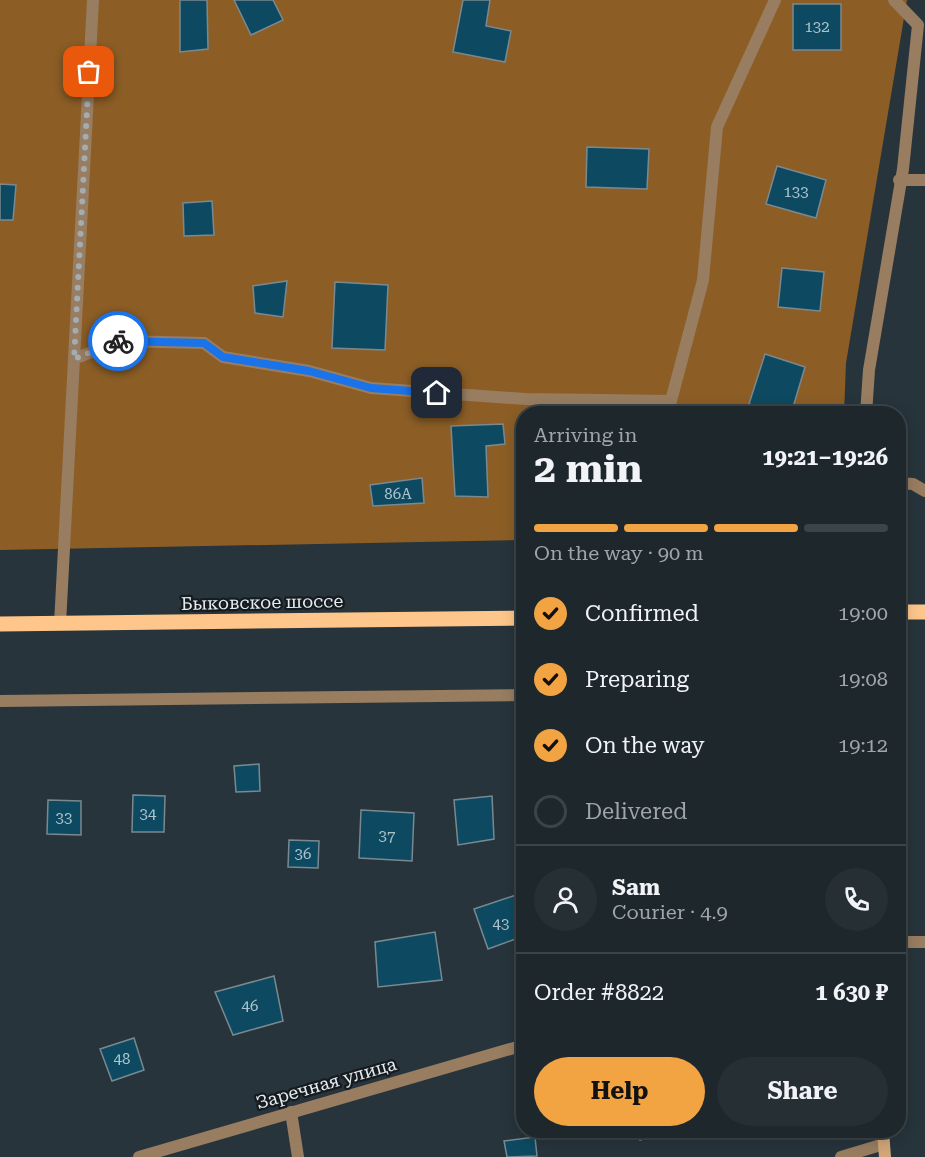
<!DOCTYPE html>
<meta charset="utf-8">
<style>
body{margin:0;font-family:"Roboto Serif",serif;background:#252f34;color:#f1f3f6;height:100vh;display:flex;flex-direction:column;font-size:22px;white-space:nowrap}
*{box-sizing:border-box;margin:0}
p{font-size:20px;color:#a0a5a9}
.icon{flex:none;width:33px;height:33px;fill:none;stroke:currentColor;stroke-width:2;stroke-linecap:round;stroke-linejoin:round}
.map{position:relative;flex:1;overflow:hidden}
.details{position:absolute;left:516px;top:406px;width:390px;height:732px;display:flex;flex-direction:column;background:#1d272c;border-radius:24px;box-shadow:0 3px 15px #0003,0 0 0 2px #3b4448}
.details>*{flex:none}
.pin{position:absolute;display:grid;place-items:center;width:51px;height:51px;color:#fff;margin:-26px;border-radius:12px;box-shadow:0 3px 9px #0006}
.courier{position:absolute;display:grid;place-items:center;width:60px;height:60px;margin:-30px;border:4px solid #1a73e8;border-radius:50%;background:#fff;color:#222;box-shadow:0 2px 8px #0007}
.overview em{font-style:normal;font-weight:700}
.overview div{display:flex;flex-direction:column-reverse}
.overview{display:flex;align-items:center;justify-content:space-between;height:102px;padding:0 18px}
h1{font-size:39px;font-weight:700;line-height:45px}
.bar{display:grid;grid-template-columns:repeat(4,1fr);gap:9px 6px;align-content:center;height:72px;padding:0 18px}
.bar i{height:8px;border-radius:4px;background:#3b4448}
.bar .current{background:#f3a442}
.bar p{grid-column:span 4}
.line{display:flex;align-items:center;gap:15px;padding:0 18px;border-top:2px solid #3b4448}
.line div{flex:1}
.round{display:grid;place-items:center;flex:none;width:63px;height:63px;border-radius:32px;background:#252f34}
ol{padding:0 18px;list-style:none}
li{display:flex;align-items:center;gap:18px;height:66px}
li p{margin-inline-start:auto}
li .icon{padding:6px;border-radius:50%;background:#f3a442;color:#111;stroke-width:4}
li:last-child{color:#a0a5a9}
li i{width:33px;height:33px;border:3px solid #3b4448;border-radius:50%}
.action{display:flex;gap:12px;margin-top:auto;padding:12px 18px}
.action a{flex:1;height:69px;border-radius:36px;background:#f3a442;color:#111;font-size:24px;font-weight:700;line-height:69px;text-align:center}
.action a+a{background:#252f34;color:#f1f3f6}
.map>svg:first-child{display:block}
.forest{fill:#8c5e26}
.building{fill:#0d4a61;stroke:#7a8990;stroke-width:1.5}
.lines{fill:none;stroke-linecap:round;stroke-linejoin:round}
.lane{stroke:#987d60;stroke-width:12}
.street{stroke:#987d60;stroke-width:12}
.secondary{stroke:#d1a678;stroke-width:12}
.primary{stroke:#fec68a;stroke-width:15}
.done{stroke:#a2acb1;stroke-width:6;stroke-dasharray:0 10.8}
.route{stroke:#1a73e8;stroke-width:8}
.labels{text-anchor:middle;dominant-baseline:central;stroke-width:4.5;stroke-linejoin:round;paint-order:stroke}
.number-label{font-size:15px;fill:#aec4cc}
.street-label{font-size:18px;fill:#e4ecf0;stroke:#151b1e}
</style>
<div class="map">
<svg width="925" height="1157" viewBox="0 0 925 1157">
<rect width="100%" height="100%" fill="#27343b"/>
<polygon class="forest" points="0,0 907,0 846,363 844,414 524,414 523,540 0,550"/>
<g class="building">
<polygon points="180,0 207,0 208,49 180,52"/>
<polygon points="234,0 273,0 283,20 251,35"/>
<polygon points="463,0 490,0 486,26 511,31 505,62 453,52"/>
<rect x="793" y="4" width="48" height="46"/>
<polygon points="587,147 649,149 647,189 586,187"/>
<polygon points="777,166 826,180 816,218 766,204"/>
<polygon points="0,184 16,185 13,220 0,220"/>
<polygon points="212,201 214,235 184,236 183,203"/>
<polygon points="782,268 824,272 820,311 778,307"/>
<polygon points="287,281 283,317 255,313 253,286"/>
<polygon points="335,282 388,285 385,350 332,348"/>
<polygon points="765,354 805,367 791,414 781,414 749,404"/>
<polygon points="503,424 505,444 486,446 488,497 455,496 451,426"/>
<polygon points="422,478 424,503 373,506 370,485"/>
<polygon points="259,764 260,791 236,792 234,766"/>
<polygon points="133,795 165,796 164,832 132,832"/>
<polygon points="492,796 494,839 458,845 454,800"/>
<polygon points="48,800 81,801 81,835 47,834"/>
<polygon points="361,810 414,813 412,861 359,858"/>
<polygon points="289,840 319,841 318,868 288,867"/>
<polygon points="519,894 524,912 524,936 488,949 474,909"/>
<polygon points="435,932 442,980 378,987 375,942"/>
<polygon points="274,976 283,1021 233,1035 215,992"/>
<polygon points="134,1038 144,1070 112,1081 100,1049"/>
<polygon points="637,1131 669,1131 640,1140"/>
<polygon points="535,1137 537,1156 507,1157 504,1141"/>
</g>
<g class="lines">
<polyline class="lane" points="898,483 913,484 925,491"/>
<g class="street">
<polyline points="899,180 925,180"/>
<polyline points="74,359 119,341 204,343 223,357 309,371 371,388 525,399 671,401 703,280 717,127 775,0"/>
<polyline points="866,414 869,370 903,169 918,25 894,0"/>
<polyline points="60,624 93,0"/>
<polyline points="0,701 524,695"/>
<polyline points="898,942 925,942"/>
<polyline points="291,1112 298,1157"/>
<polyline points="139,1157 524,1045"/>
<polyline points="841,1157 884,1144"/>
</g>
<polyline class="secondary" points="883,1131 885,1157"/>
<g class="primary">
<polyline points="898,612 925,612"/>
<polyline points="0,624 524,618"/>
</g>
</g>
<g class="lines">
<polyline class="done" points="89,72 74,359 118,341"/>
<polyline class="route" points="118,341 204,343 223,357 309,371 371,388 437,393"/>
</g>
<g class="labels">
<g class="number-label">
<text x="817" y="27">132</text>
<text x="796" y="192">133</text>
<text x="398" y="494">86А</text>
<text x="148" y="814">34</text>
<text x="64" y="818">33</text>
<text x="387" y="836">37</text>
<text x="303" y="854">36</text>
<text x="501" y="924">43</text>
<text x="250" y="1006">46</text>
<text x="122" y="1059">48</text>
</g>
<g class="street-label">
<text transform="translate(262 602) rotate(-1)">Быковское шоссе</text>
<text transform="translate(326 1083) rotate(-16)">Заречная улица</text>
</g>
</g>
</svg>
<div class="pin" style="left:89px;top:72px;background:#ea580c"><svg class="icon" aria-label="bag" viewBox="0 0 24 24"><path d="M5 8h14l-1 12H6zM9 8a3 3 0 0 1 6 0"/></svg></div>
<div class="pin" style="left:437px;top:393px;background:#1f2937"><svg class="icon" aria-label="home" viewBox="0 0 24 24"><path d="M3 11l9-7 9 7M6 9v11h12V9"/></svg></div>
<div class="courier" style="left:118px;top:341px"><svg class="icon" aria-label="bike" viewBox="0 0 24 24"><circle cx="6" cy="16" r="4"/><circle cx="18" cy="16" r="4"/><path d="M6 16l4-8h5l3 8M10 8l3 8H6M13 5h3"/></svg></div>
<section class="details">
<div class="overview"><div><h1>2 min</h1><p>Arriving in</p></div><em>19:21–19:26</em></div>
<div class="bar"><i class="current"></i><i class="current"></i><i class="current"></i><i></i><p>On the way · 90 m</p></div>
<ol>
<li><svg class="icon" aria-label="check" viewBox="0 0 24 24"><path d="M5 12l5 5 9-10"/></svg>Confirmed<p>19:00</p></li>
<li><svg class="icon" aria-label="check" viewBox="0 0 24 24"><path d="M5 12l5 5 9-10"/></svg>Preparing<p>19:08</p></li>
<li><svg class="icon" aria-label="check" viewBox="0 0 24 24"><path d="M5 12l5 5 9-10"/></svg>On the way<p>19:12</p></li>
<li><i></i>Delivered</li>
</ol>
<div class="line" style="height:108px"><a class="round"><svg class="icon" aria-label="person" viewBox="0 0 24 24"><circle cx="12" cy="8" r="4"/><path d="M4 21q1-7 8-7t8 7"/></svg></a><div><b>Sam</b><p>Courier · 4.9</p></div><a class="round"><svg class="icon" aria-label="phone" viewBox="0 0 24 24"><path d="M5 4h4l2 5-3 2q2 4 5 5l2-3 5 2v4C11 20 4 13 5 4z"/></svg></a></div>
<div class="line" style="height:78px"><div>Order #8822</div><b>1 630 ₽</b></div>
<div class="action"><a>Help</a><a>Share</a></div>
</section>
</div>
